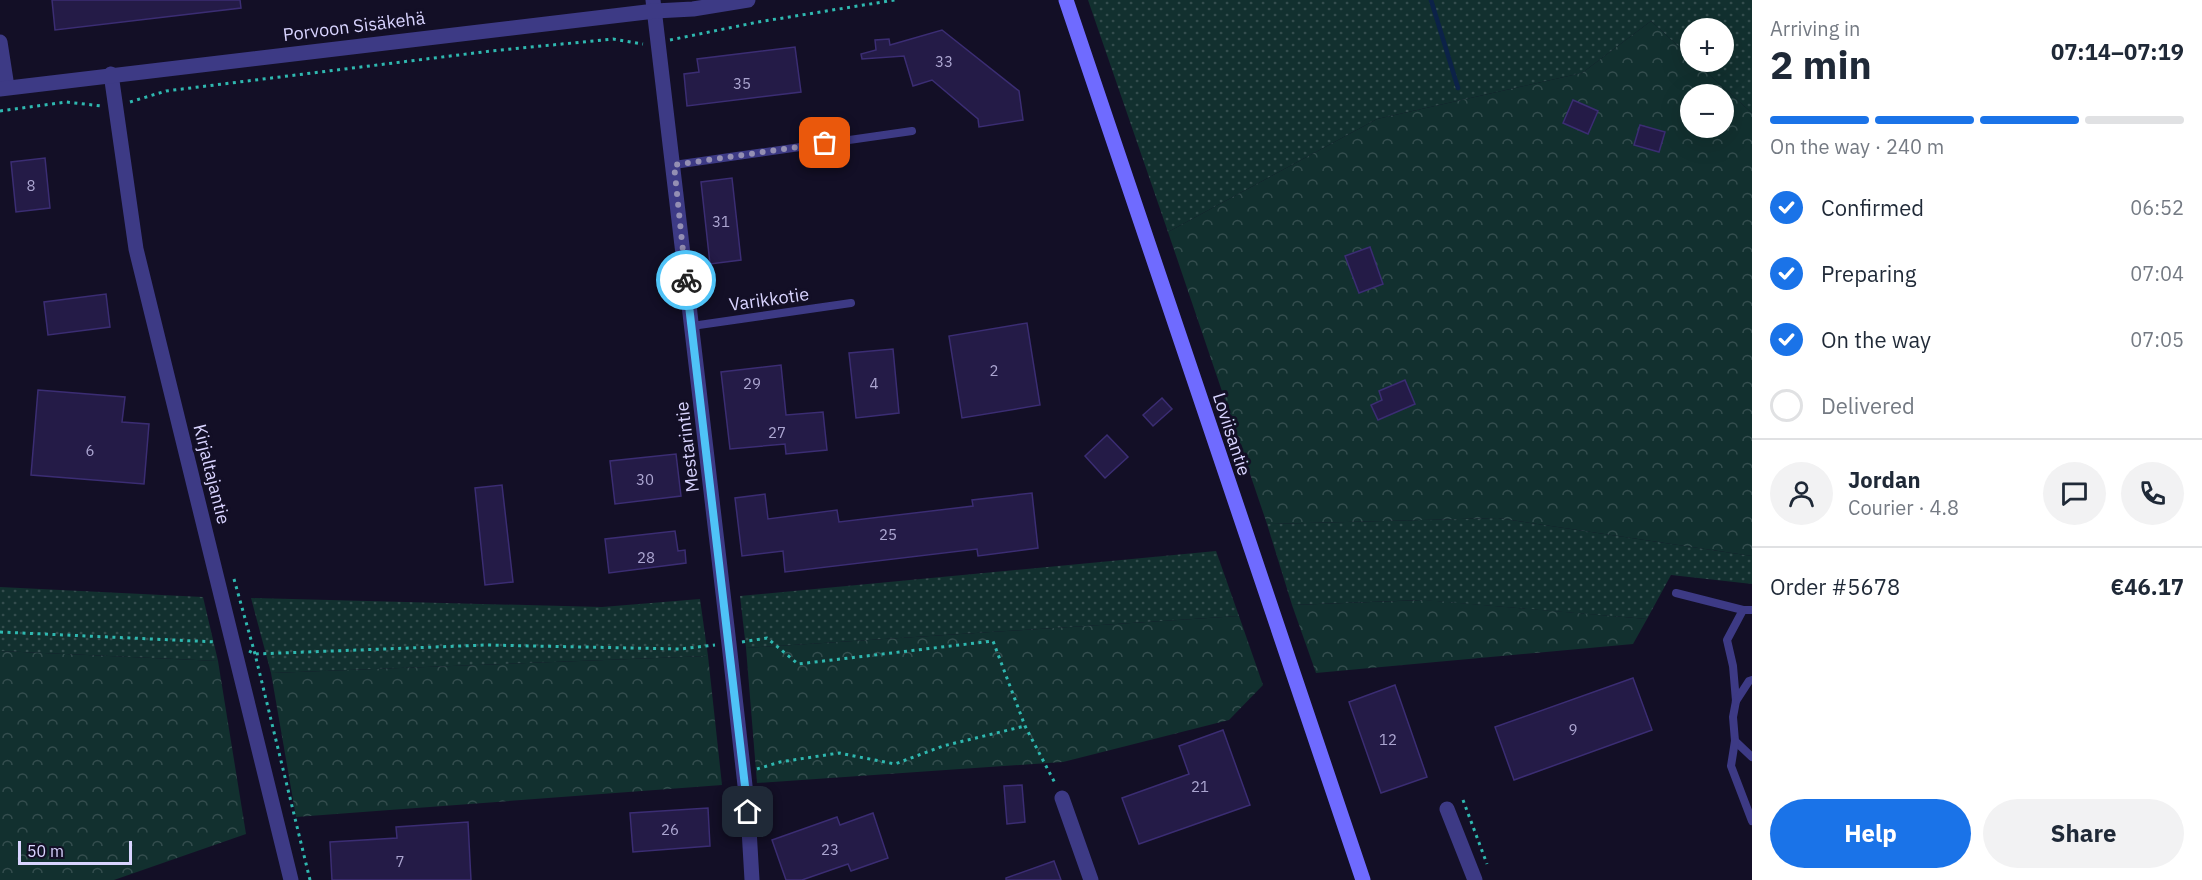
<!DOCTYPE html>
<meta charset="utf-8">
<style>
body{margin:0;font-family:"IBM Plex Sans",sans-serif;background:#f2f2f3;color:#1f2937;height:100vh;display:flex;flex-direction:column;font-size:22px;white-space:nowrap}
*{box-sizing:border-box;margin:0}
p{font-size:20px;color:#747a83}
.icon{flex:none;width:33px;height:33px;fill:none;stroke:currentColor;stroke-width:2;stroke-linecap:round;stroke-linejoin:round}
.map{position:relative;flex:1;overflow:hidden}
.side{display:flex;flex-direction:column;background:#fff;width:450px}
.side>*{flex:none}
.controls{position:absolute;left:1680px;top:18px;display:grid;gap:12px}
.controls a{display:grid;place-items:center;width:54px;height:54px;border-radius:50%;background:#fff;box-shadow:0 6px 24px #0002;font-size:30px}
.scale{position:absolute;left:18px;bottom:15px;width:114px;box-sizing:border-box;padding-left:6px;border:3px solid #d9d4ff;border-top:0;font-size:16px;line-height:21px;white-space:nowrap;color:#d9d4ff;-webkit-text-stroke:4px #130f26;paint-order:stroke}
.pin{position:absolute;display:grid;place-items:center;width:51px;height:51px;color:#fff;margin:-26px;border-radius:12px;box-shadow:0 3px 9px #0006}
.courier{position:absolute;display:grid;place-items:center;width:60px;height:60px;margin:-30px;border:4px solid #4fc3f7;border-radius:50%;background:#fff;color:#222;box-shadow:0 2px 8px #0007}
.headline em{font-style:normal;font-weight:800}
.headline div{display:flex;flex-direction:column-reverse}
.headline{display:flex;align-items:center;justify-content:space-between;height:102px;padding:0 18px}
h1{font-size:39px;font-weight:800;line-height:45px}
.bar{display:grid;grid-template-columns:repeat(4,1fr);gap:9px 6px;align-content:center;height:72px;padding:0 18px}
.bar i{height:8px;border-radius:4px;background:#e0e1e3}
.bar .selected{background:#1a73e8}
.bar p{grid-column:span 4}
.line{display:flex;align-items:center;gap:15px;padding:0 18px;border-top:2px solid #e0e1e3}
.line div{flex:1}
.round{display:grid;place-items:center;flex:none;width:63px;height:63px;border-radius:32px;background:#f2f2f3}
ol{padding:0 18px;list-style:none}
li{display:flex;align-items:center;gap:18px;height:66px}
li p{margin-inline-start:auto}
li .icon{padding:6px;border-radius:50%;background:#1a73e8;color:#fff;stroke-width:4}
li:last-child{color:#747a83}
li i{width:33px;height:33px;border:3px solid #e0e1e3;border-radius:50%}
.action{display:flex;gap:12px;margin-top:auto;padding:12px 18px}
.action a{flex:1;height:69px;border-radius:36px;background:#1a73e8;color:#fff;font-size:24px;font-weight:800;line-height:69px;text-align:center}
.action a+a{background:#f2f2f3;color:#1f2937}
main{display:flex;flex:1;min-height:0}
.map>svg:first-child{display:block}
.grass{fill:url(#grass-dots)}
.forest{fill:url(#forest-crowns);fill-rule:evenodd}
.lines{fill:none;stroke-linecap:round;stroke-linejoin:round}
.stream{stroke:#0c2248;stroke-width:4.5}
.building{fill:#241b47;stroke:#3b2d73;stroke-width:1.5}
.path{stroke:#2fb8b0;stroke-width:3;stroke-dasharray:3 4.5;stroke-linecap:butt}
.service{stroke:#3d3a85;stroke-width:8}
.minor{stroke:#3d3a85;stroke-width:15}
.secondary{stroke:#6f6bff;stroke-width:15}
.done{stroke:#948fb3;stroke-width:6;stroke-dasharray:0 10.8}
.route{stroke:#4fc3f7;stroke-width:8}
.labels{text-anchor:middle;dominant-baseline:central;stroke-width:6;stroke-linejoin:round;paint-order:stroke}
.number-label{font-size:15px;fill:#aca6d1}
.street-label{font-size:18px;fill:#d9d4ff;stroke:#130f26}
</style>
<main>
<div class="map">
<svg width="1752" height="880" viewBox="0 0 1752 880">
<defs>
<pattern id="grass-dots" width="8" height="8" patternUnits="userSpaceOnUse" patternTransform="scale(1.5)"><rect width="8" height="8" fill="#12302f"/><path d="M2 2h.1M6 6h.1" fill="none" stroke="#344d4e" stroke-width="1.8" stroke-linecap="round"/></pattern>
<pattern id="forest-crowns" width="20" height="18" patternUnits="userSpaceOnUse" patternTransform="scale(1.5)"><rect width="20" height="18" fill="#12302f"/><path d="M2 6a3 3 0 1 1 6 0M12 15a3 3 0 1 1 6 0" fill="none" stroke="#344d4e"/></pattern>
</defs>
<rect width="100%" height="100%" fill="#130f26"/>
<g class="grass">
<polygon points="1088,0 1752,0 1752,113 1695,62 1724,62 1724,28 1690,28 1690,57 1651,21 1582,73 1377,119 1168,232"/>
<polygon points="1498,518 1752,556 1752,584 1671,575 1647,619 1421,600 1292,605 1267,524"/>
<polygon points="1216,551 1239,616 746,648 740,596"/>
<polygon points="0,587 203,597 218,661 0,651"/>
<polygon points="251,598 602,607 700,599 708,656 271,673"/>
</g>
<g class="forest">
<path d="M1651,21L1690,57V62H1695L1752,113V556L1498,518L1267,524L1168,232L1377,119L1582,73ZM1690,94H1724V128H1690Z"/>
<polygon points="1425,600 1647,619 1633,644 1316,673 1292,605"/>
<polygon points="1239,616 1263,685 1229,720 1063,762 757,783 746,648"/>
<polygon points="0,651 218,661 246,834 114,880 0,880"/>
<polygon points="708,656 722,785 296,817 271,673"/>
</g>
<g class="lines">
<polyline class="stream" points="1431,0 1458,88"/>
</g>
<g class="building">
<polygon points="52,0 240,0 241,8 55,30"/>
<polygon points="942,30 1019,91 1023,120 979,127 978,119 932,80 913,86 904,56 862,59 861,54 876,50 875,40 889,39 890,45"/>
<polygon points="795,47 801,92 687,106 684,74 699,72 697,59"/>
<polygon points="1573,100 1598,111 1588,134 1563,123"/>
<polygon points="1640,125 1665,132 1659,152 1634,145"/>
<polygon points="45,158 50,208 16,212 11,162"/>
<polygon points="732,178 741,260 710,264 701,182"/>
<polygon points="1370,247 1383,284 1359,293 1345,256"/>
<polygon points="106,294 110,327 48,335 44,302"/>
<polygon points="1027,323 1040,405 962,418 949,336"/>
<polygon points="893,349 899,413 856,418 849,353"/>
<polygon points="781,365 786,415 823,412 827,450 786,454 785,444 730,449 721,372"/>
<polygon points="1405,380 1415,404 1378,420 1371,405 1382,400 1379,391"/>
<polygon points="38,390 125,397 122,422 149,424 144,484 31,475"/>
<polygon points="1162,398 1172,409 1153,426 1143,415"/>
<polygon points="1107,435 1128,457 1105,478 1085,456"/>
<polygon points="676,454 681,496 615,504 610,461"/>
<polygon points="502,485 513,582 485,585 475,488"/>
<polygon points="1032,493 1038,548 978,556 977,549 785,572 783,551 742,556 735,498 765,494 768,519 837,510 839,522 973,506 972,500"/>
<polygon points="675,531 678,551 685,550 686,563 609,573 605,539"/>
<polygon points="1633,678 1652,730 1514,780 1495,727"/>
<polygon points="1395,685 1427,777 1381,793 1349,702"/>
<polygon points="1223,730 1250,805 1139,844 1122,798 1189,774 1179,746"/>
<polygon points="1022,785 1025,822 1007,824 1004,786"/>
<polygon points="708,808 710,846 633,852 630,813"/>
<polygon points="873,813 888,858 851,871 848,864 802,880 786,880 772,840 837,817 840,825"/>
<polygon points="468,822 471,880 332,880 330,842 397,838 396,827"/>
<polygon points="1054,861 1061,880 1006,880 1006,878"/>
</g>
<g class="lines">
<g class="path">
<polyline points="670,40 758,22 895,0"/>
<polyline points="130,102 166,91 491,51 613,39 643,44"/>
<polyline points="0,111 66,102 102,106"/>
<polyline points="234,579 255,654 310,880"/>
<polyline points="0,632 217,642"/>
<polyline points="742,642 767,638 798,664 993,641 1025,726 1056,785"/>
<polyline points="249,651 255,654 486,645 680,649 715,645"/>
<polyline points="757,769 780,762 839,753 895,764 943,746 1025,726"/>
<polyline points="1463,800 1487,864"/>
</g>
<g class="service">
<polyline points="674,165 912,131"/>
<polyline points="692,326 851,303"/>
<polyline points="1676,593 1743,610"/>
<polyline points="1752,610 1743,610 1727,640 1733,666 1736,701 1733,717 1735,741 1752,757"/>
<polyline points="1736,701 1749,681 1752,680"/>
<polyline points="1735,741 1731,766 1752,821"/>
</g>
<g class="minor">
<polyline points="653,0 729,644 748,812 752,880"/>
<polyline points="0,42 7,87"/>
<polyline points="111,74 136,249 291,880"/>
<polyline points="0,89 655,11 693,9 748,0"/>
<polyline points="1062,798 1091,880"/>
<polyline points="1447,809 1475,880"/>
</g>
<polyline class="secondary" points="1066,0 1363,880"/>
</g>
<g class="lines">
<polyline class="done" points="686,280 674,165 825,143"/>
<polyline class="route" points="686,280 748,812"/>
</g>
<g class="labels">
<g class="number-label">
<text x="944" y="61">33</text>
<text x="742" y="83">35</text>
<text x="31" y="185">8</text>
<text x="721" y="221">31</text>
<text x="994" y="370">2</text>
<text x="752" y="383">29</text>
<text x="874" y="383">4</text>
<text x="777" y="432">27</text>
<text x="90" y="450">6</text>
<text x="645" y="479">30</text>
<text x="888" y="534">25</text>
<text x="646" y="557">28</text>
<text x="1573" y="729">9</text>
<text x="1388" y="739">12</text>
<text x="1200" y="786">21</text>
<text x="670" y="829">26</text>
<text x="830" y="849">23</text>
<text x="400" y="861">7</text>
</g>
<g class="street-label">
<text transform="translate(354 26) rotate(-7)">Porvoon Sisäkehä</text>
<text transform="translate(769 299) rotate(-8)">Varikkotie</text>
<text transform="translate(1232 434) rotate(72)">Loviisantie</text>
<text transform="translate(687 447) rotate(-97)">Mestarintie</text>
<text transform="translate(212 474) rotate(76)">Kirjaltajantie</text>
</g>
</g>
</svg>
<div class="controls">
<a>+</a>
<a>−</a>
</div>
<div class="scale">50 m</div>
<div class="pin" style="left:825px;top:143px;background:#ea580c"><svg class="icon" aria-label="bag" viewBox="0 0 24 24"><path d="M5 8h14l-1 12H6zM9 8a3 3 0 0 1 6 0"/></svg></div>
<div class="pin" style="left:748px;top:812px;background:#1f2937"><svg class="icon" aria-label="home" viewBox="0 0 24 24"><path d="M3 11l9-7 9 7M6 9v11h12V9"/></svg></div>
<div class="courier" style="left:686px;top:280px"><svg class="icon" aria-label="bike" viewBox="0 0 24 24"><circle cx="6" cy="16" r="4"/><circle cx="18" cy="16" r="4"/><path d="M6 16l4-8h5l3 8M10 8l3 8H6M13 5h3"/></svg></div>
</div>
<section class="side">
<div class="headline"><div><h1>2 min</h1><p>Arriving in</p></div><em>07:14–07:19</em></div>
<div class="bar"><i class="selected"></i><i class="selected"></i><i class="selected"></i><i></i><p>On the way · 240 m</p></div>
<ol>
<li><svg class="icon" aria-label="check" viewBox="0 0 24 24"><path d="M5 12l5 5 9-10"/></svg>Confirmed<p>06:52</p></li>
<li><svg class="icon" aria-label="check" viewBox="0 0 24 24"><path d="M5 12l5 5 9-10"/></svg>Preparing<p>07:04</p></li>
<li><svg class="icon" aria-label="check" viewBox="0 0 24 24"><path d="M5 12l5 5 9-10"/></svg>On the way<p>07:05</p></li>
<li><i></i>Delivered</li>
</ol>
<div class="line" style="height:108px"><a class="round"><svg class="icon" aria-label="person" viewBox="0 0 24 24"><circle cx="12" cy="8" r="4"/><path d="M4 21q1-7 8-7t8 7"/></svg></a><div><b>Jordan</b><p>Courier · 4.8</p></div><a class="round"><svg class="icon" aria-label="chat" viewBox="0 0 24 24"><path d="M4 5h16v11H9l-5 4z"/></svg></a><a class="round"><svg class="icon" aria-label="phone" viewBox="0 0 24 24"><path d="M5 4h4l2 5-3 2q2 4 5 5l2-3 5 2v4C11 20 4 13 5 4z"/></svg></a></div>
<div class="line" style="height:78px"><div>Order #5678</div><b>€46.17</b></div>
<div class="action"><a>Help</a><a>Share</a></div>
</section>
</main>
